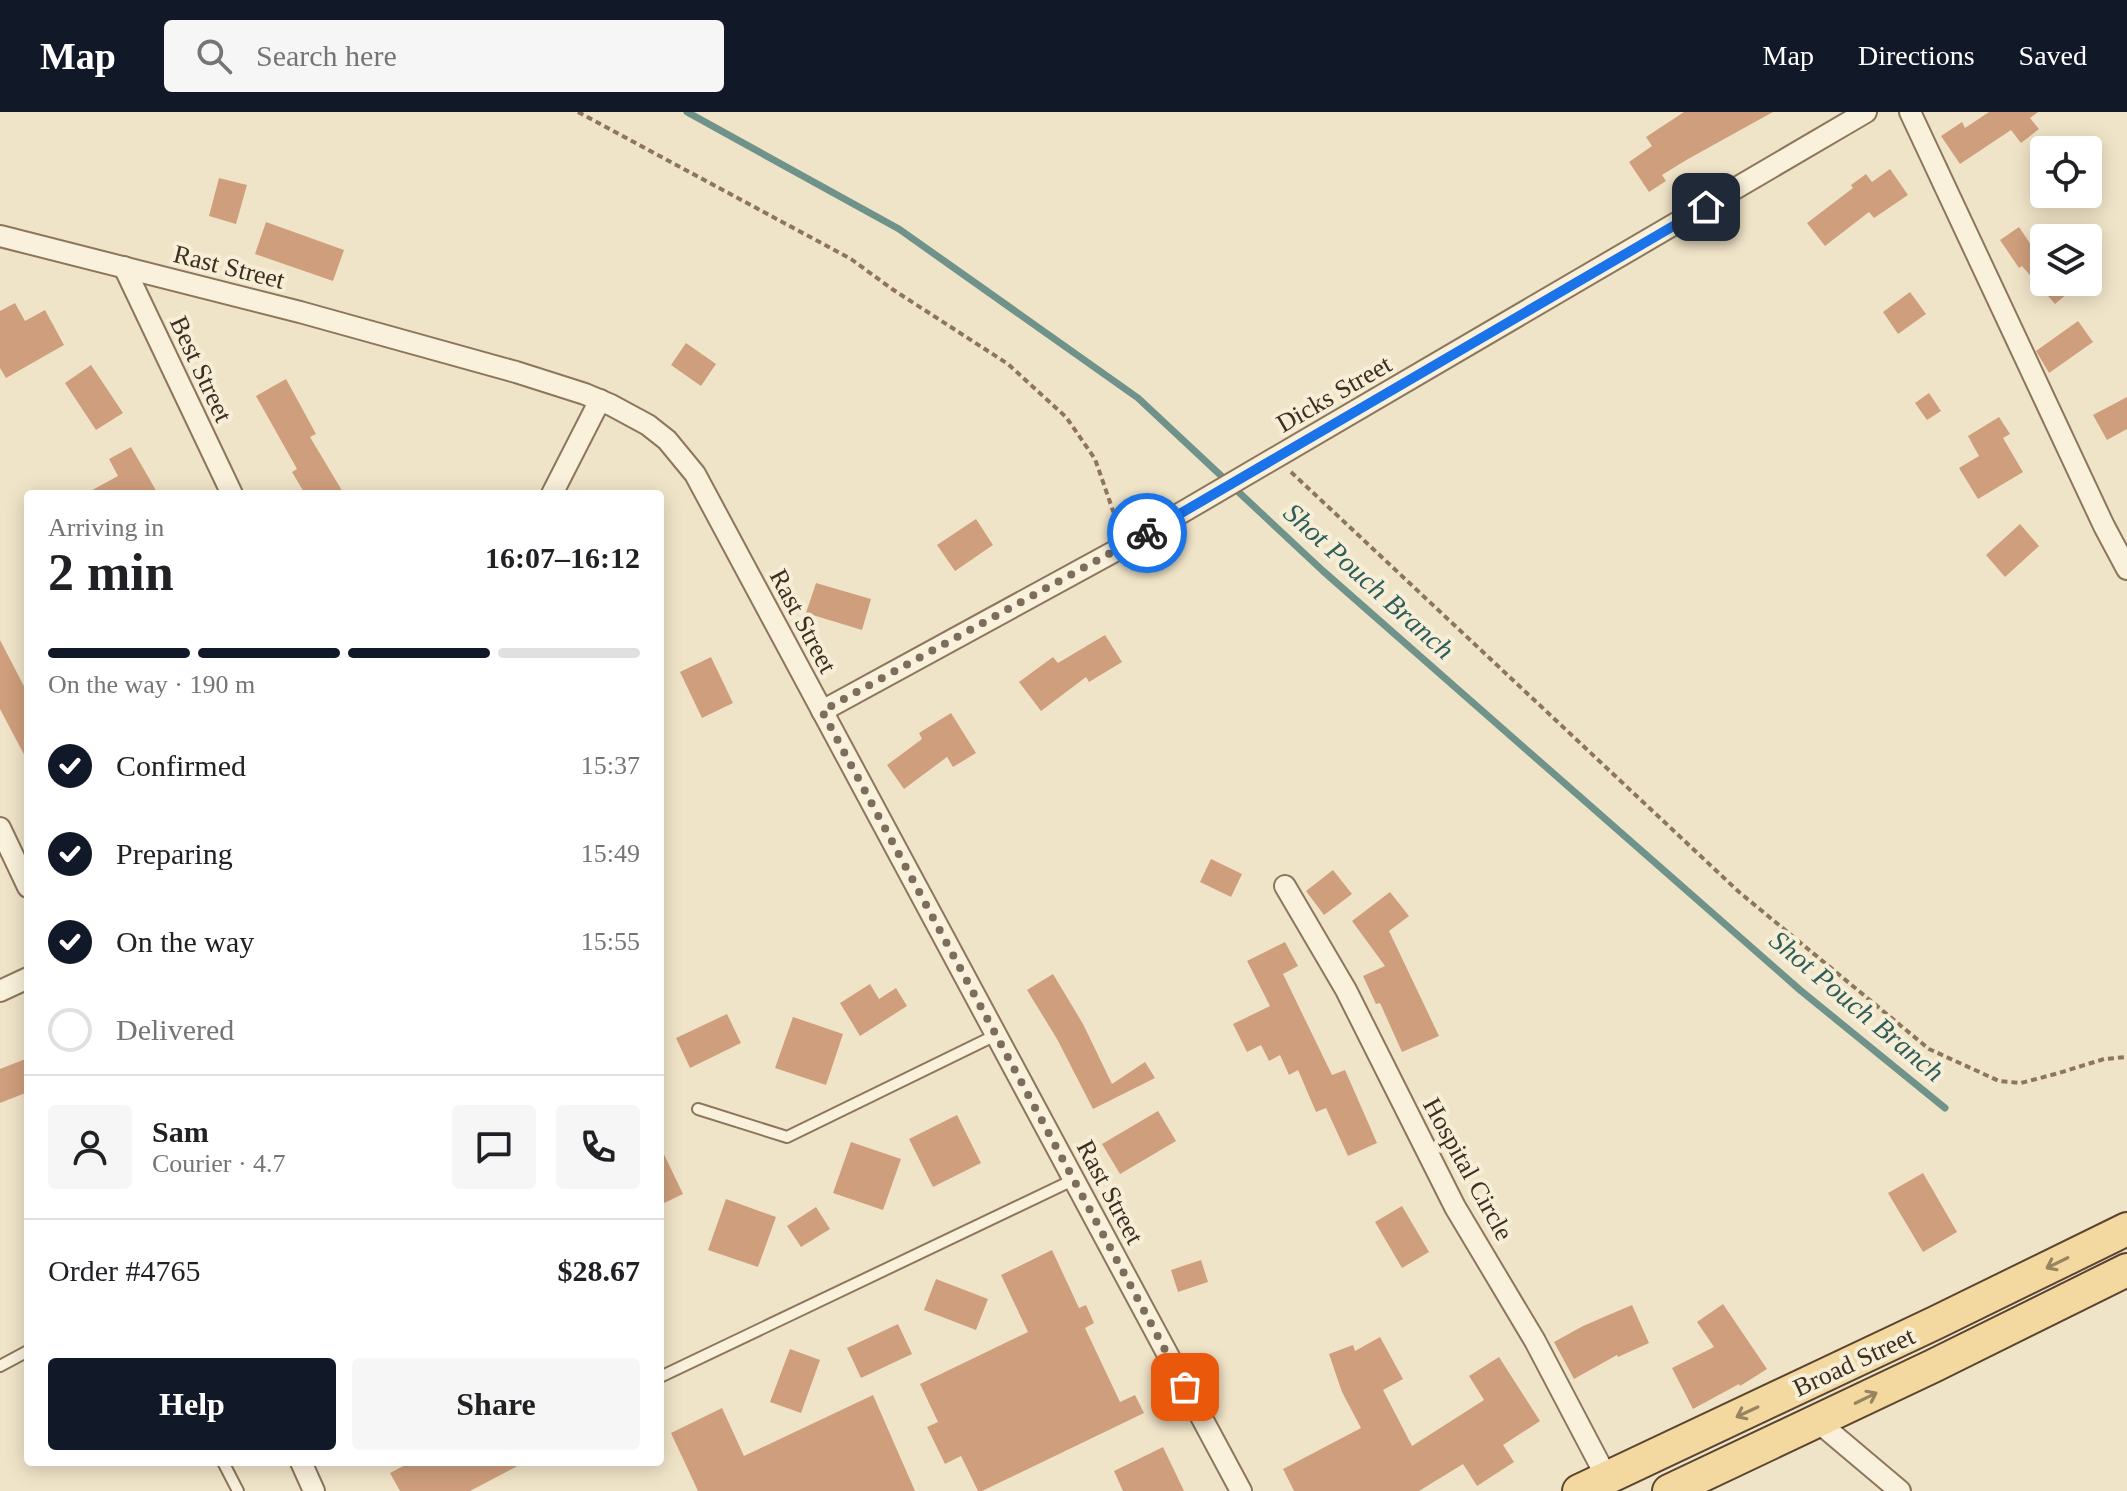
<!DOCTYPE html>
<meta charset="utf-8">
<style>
body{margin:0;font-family:Georgia,serif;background:#f6f6f6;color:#202124;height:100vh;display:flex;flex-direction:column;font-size:30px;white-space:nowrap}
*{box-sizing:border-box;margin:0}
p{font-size:26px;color:#757577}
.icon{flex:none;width:44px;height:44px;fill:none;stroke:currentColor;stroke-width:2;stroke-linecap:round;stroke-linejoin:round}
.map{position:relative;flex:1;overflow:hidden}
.sheet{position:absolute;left:24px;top:378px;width:640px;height:976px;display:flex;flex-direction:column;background:#fff;border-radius:8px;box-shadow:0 4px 20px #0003}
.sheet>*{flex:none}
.buttons{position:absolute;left:2030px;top:24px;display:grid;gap:16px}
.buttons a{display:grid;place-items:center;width:72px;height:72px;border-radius:8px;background:#fff;box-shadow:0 4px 20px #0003;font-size:40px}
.pin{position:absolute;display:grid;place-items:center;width:68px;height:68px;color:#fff;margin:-34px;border-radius:16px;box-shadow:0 4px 12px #0006}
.courier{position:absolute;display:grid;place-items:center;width:80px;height:80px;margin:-40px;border:6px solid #1a73e8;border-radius:50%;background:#fff;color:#222;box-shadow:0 2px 10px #0007}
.overview em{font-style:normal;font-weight:800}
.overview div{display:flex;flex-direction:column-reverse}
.overview{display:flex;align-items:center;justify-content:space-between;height:136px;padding:0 24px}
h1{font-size:52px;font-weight:800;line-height:60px}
.bar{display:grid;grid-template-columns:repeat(4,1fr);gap:12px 8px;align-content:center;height:96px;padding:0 24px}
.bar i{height:10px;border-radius:6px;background:#e0e0e0}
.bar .on{background:#111827}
.bar p{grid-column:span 4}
.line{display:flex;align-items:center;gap:20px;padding:0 24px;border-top:2px solid #e0e0e0}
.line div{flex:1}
.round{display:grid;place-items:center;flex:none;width:84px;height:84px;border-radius:8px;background:#f6f6f6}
ol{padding:0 24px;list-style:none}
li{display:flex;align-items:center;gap:24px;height:88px}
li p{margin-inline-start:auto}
li .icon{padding:8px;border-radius:50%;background:#111827;color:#fff;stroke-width:4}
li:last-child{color:#757577}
li i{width:44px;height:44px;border:4px solid #e0e0e0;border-radius:50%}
.button{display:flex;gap:16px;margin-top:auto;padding:16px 24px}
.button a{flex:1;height:92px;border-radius:8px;background:#111827;color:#fff;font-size:32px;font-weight:800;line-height:92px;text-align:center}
.button a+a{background:#f6f6f6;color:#202124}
header{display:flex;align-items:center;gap:48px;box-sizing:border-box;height:112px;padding:0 40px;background:#111827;color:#fff}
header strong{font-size:38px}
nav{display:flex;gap:44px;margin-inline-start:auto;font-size:28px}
.search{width:560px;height:72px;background:#f6f6f6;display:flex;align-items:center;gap:20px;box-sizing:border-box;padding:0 28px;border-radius:8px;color:#757577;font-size:30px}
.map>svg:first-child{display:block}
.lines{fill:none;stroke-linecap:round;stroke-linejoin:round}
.stream{stroke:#6f938a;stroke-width:7}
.building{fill:#cf9f7d}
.service-casing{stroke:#8d765c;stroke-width:14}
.minor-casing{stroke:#8d765c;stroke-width:24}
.primary-casing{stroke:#5b4430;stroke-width:36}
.path{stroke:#8d765c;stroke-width:4;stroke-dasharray:6 4;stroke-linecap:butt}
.service{stroke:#faf1dc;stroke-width:10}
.minor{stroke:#faf1dc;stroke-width:20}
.primary{stroke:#f3d9a0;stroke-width:32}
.oneway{stroke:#988460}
.done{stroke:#7c6e5b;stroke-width:8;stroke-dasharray:0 14.4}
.route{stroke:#1a73e8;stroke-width:10}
.labels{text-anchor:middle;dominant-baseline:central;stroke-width:8;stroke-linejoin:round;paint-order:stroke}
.street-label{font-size:26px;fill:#3d2e20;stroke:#f7eed8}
.water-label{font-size:28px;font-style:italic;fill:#2f5d5a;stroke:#f7eed8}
</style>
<header>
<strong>Map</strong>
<div class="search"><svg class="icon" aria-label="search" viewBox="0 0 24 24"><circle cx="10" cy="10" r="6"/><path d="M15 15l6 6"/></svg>Search here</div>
<nav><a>Map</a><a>Directions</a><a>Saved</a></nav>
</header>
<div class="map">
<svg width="2127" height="1379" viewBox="0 0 2127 1379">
<rect width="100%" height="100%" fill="#f0e4c8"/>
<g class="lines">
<polyline class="stream" points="687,0 899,117 1138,286 1323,459 1800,878 1945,996"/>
</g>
<g class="building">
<polygon points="1684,0 1773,0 1688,47 1662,63 1666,69 1649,80 1629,50 1652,34 1646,25"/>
<polygon points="1989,0 2038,0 2030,6 2039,17 2021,31 2011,18 1960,52 1941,24 1962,10 1965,16"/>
<polygon points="1890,57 1908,83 1874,106 1869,100 1825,134 1807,111 1853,76 1851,73 1866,62 1872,70"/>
<polygon points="219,66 247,73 236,112 209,104"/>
<polygon points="266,110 344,138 333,169 255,142"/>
<polygon points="2019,115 2044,152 2044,170 2081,170 2055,192 2022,154 2019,156 2000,128"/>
<polygon points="1910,180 1926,202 1898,222 1883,200"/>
<polygon points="15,191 25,209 45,198 64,233 6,266 0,256 0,199"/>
<polygon points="2078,209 2093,230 2049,261 2036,239"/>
<polygon points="686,231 716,252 701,274 671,253"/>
<polygon points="91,253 123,301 96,318 65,271"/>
<polygon points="286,267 316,322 310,325 344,382 305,382 292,360 297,357 256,284"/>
<polygon points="1929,281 1941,299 1927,308 1915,291"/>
<polygon points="2127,285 2127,317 2107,328 2093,303"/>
<polygon points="1999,305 2010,322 2003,326 2023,360 1978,387 1959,356 1979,344 1968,324"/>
<polygon points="131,335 158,382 85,382 118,364 109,347"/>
<polygon points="976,407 993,433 955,459 937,433"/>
<polygon points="2020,412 2039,434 2005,465 1986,443"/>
<polygon points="816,471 871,487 862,518 806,501"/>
<polygon points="1105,523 1122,550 1089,570 1086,565 1041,599 1019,570 1053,545 1058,551"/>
<polygon points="0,528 28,582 28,650 0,597"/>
<polygon points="711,545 733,591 702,606 680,560"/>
<polygon points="951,601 976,641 953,655 947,645 904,677 887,653 922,627 919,621"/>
<polygon points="1211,747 1242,762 1231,785 1200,770"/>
<polygon points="1333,758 1352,782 1324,803 1306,779"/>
<polygon points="1390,780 1409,804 1389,819 1439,924 1402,940 1380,891 1376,892 1363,864 1385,854 1352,809"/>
<polygon points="1285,830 1298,854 1283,862 1332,963 1345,958 1377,1031 1348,1044 1326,996 1316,1000 1298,958 1289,963 1280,943 1269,949 1261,933 1247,940 1233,912 1270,894 1247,849"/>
<polygon points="1053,862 1083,912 1112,972 1145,950 1155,966 1093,997 1057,927 1027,878"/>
<polygon points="870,872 879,887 896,876 907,894 860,924 840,891"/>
<polygon points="727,902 741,931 690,956 676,926"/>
<polygon points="793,905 843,922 826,973 775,956"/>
<polygon points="28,946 28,980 0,991 0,957"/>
<polygon points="1158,999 1176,1029 1120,1062 1102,1032"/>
<polygon points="957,1003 981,1051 933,1075 909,1027"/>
<polygon points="851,1030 901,1047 883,1098 833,1081"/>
<polygon points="660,1034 683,1082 660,1093"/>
<polygon points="1923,1061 1957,1120 1923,1140 1888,1081"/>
<polygon points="726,1087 776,1105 758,1155 708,1138"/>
<polygon points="1402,1094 1429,1140 1402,1156 1375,1110"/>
<polygon points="816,1095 830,1117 801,1135 787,1114"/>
<polygon points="1052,1138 1079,1196 1086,1193 1094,1211 1085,1216 1120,1290 1135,1283 1144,1301 982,1379 978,1379 961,1344 945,1352 927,1315 938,1310 920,1272 1028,1220 1001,1163"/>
<polygon points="1201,1148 1208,1170 1178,1180 1171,1158"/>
<polygon points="936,1167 988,1187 976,1218 924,1198"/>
<polygon points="1723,1192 1767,1257 1740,1274 1739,1272 1693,1297 1672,1256 1714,1235 1697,1210"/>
<polygon points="1632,1193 1649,1231 1618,1245 1617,1243 1574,1267 1554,1230 1583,1214"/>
<polygon points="898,1212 912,1242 861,1266 847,1236"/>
<polygon points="1380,1225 1403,1267 1383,1278 1412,1334 1484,1288 1469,1264 1499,1245 1540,1309 1503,1333 1514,1350 1477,1374 1463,1352 1419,1379 1294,1379 1283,1357 1361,1316 1342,1280 1329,1242 1353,1233 1355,1239"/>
<polygon points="790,1237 820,1248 801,1301 770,1290"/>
<polygon points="873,1283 915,1379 698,1379 671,1321 722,1296 744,1344"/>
<polygon points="1163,1335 1184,1379 1123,1379 1114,1359"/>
<polygon points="411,1350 525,1350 470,1379 400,1379 390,1361"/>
</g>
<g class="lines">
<g class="service-casing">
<g id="service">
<polyline points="698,997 787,1025 996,923"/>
<polyline points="0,1254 28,1239"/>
<polyline points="660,1265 1073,1068"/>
<polyline points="223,1350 238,1379"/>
</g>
</g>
<g class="minor-casing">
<g id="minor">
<polyline points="1910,0 2104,414 2127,457"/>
<polyline points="0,124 300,200 516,260 585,282 611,293 648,313 667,328 695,362 1241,1379"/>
<polyline points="124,155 232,382"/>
<polyline points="552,382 600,288"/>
<polyline points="822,599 1128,432 1866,0"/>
<polyline points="0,716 28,775"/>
<polyline points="1285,774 1346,878 1455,1095 1535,1229 1607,1366"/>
<polyline points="0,879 28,866"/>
<polyline points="1817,1309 1900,1379"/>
<polyline points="301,1350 314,1379"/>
</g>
</g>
<g class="primary-casing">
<g id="primary">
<polyline points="1579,1379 1935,1211 2127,1117"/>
<polyline points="1669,1379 1933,1254 2127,1158"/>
</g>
</g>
<g class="path">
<polyline points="578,0 851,147 892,177 1008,252 1066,305 1095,347 1119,416"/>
<polyline points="1291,360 1739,780 1929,937 1999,969 2021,971 2059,961 2104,947 2127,945"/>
</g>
<use href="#service" class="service"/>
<use href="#minor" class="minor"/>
<use href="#primary" class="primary"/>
</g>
<defs><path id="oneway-shaft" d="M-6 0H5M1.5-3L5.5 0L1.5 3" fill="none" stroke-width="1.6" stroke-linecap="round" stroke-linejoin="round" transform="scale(2)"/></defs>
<g class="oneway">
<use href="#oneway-shaft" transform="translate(2057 1151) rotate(154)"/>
<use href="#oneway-shaft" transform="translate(1866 1286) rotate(-26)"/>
<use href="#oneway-shaft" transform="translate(1747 1300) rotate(155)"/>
</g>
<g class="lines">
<polyline class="done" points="1147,421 822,599 1185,1275"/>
<polyline class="route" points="1147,421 1706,95"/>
</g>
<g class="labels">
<g class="street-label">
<text transform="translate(229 155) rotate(14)">Rast Street</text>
<text transform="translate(201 257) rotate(65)">Best Street</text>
<text transform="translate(1334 282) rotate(-30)">Dicks Street</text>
<text transform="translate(803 509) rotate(62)">Rast Street</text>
<text transform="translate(1468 1057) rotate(61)">Hospital Circle</text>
<text transform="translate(1110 1080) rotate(62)">Rast Street</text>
<text transform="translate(1854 1250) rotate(-25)">Broad Street</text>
</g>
<g class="water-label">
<text transform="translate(1369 469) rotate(42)">Shot Pouch Branch</text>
<text transform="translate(1857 894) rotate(40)">Shot Pouch Branch</text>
</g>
</g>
</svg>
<div class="buttons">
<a><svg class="icon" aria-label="locate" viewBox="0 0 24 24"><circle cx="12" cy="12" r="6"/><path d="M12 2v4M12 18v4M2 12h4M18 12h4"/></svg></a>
<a><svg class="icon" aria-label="layers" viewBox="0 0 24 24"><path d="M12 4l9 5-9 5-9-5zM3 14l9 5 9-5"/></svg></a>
</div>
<div class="pin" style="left:1185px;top:1275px;background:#ea580c"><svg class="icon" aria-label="bag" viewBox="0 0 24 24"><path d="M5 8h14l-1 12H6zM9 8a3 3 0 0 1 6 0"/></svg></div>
<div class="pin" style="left:1706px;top:95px;background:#1f2937"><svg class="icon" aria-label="home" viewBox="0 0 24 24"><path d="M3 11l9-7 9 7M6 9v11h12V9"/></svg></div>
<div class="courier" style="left:1147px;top:421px"><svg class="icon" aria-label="bike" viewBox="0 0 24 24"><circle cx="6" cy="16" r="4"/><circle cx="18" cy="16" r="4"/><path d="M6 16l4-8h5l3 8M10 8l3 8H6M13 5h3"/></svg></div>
<section class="sheet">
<div class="overview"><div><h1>2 min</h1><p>Arriving in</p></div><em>16:07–16:12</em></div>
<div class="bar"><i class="on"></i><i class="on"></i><i class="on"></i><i></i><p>On the way · 190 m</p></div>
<ol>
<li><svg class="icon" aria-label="check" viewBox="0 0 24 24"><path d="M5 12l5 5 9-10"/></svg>Confirmed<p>15:37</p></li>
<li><svg class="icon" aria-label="check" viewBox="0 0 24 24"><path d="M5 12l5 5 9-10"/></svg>Preparing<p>15:49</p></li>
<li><svg class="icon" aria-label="check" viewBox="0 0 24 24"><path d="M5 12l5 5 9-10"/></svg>On the way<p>15:55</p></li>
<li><i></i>Delivered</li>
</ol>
<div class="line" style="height:144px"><a class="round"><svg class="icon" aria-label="person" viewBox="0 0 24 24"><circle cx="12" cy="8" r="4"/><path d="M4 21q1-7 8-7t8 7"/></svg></a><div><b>Sam</b><p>Courier · 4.7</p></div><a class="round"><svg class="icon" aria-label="chat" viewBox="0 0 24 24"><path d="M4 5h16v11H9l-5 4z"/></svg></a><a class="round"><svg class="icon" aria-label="phone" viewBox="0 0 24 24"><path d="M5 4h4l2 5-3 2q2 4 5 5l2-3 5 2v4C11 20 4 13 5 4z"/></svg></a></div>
<div class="line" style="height:104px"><div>Order #4765</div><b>$28.67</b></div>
<div class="button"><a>Help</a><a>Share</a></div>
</section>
</div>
